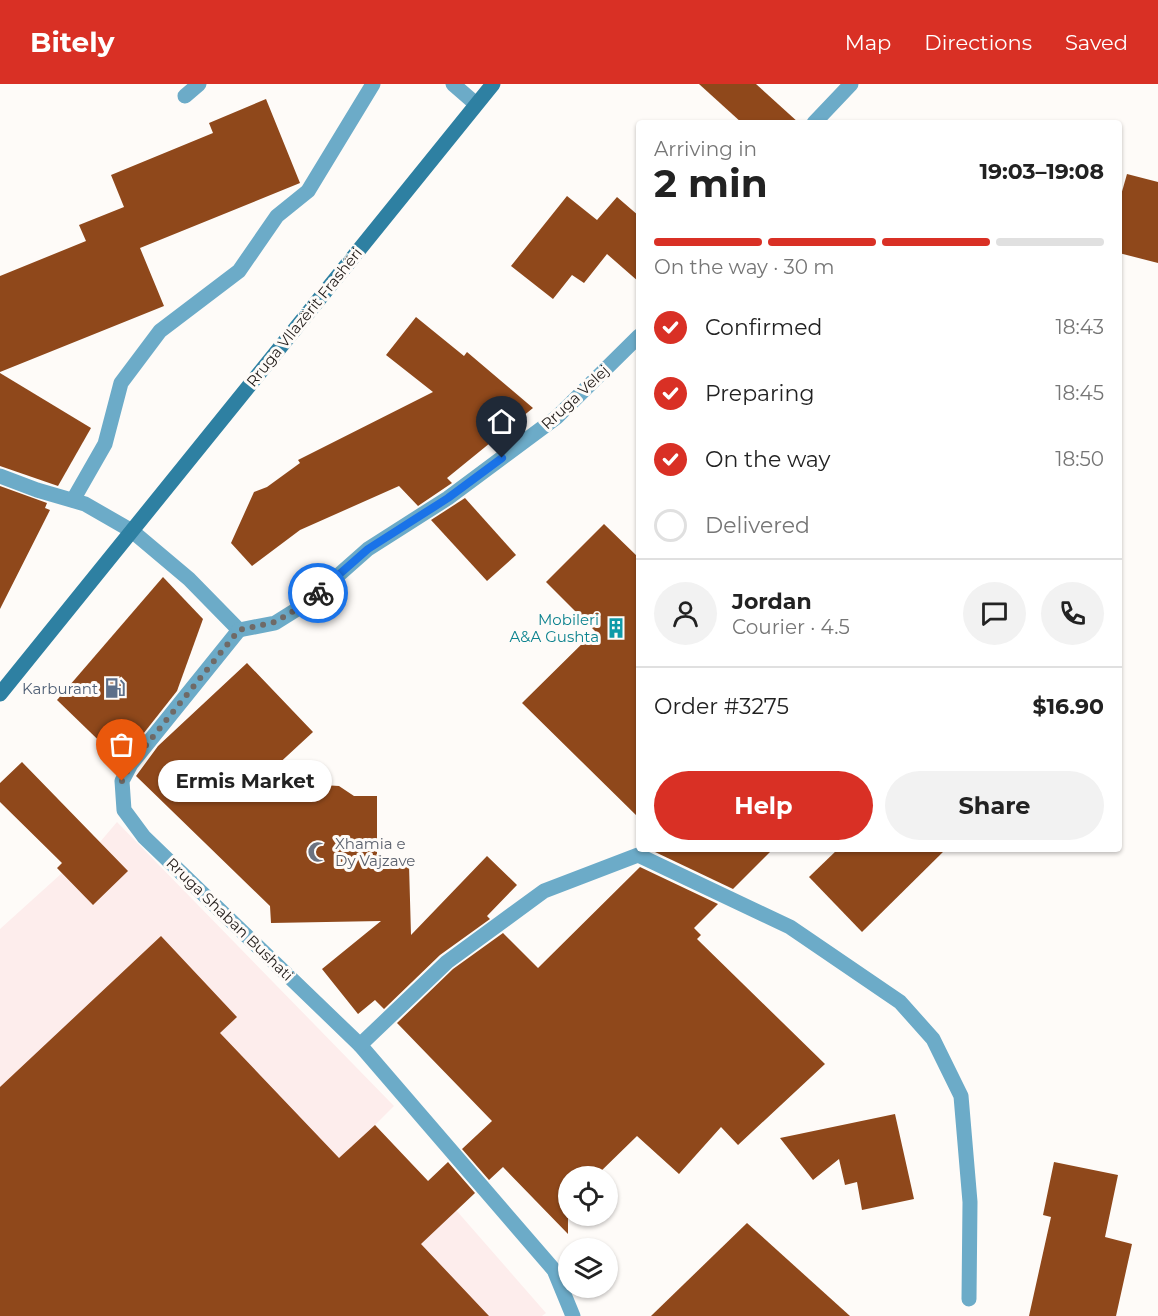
<!DOCTYPE html>
<meta charset="utf-8">
<style>
body{margin:0;font-family:Montserrat,sans-serif;background:#f2f2f2;color:#222;height:100vh;display:flex;flex-direction:column;font-size:22px;white-space:nowrap}
*{box-sizing:border-box;margin:0}
p{font-size:20px;color:#767676}
.icon{flex:none;width:33px;height:33px;fill:none;stroke:currentColor;stroke-width:2;stroke-linecap:round;stroke-linejoin:round}
.map{position:relative;flex:1;overflow:hidden}
.side{position:absolute;left:636px;top:36px;width:486px;height:732px;display:flex;flex-direction:column;background:#fff;border-radius:6px;box-shadow:0 2px 4px #0004}
.side>*{flex:none}
.controls{position:absolute;left:558px;top:1082px;display:grid;gap:12px}
.controls a{display:grid;place-items:center;width:60px;height:60px;border-radius:50%;background:#fff;box-shadow:0 2px 4px #0004;font-size:30px}
.pin{position:absolute;display:grid;place-items:center;width:51px;height:51px;color:#fff;margin:-62px -26px;border-radius:50% 50% 50% 0;rotate:-45deg;box-shadow:0 0 6px #0007}
.pin .icon{rotate:45deg}
.courier{position:absolute;display:grid;place-items:center;width:60px;height:60px;margin:-30px;border:4px solid #1a73e8;border-radius:50%;background:#fff;color:#222;box-shadow:0 2px 8px #0007}
.bubble{position:absolute;height:42px;border-radius:21px;background:#fff;box-shadow:0 2px 4px #0004;font-size:20px;font-weight:700;line-height:42px;text-align:center}
.head em{font-style:normal;font-weight:700}
.head div{display:flex;flex-direction:column-reverse}
.head{display:flex;align-items:center;justify-content:space-between;height:102px;padding:0 18px}
h1{font-size:39px;font-weight:700;line-height:45px}
.bar{display:grid;grid-template-columns:repeat(4,1fr);gap:9px 6px;align-content:center;height:72px;padding:0 18px}
.bar i{height:8px;border-radius:4px;background:#e0e0e0}
.bar .on{background:#d93025}
.bar p{grid-column:span 4}
.line{display:flex;align-items:center;gap:15px;padding:0 18px;border-top:2px solid #e0e0e0}
.line div{flex:1}
.round{display:grid;place-items:center;flex:none;width:63px;height:63px;border-radius:32px;background:#f2f2f2}
ol{padding:0 18px;list-style:none}
li{display:flex;align-items:center;gap:18px;height:66px}
li p{margin-inline-start:auto}
li .icon{padding:6px;border-radius:50%;background:#d93025;color:#fff;stroke-width:4}
li:last-child{color:#767676}
li i{width:33px;height:33px;border:3px solid #e0e0e0;border-radius:50%}
.action{display:flex;gap:12px;margin-top:auto;padding:12px 18px}
.action a{flex:1;height:69px;border-radius:36px;background:#d93025;color:#fff;font-size:24px;font-weight:700;line-height:69px;text-align:center}
.action a+a{background:#f2f2f2;color:#222}
header{display:flex;align-items:center;gap:36px;box-sizing:border-box;height:84px;padding:0 30px;background:#d93025;color:#fff}
header strong{font-size:28px}
nav{display:flex;gap:33px;margin-inline-start:auto;font-size:21px}
.map>svg:first-child{display:block}
.industrial{fill:#fdedec}
.building{fill:#8f481b}
.lines{fill:none;stroke-linecap:round;stroke-linejoin:round}
.street{stroke:#6cabc8;stroke-width:15}
.secondary{stroke:#2e80a2;stroke-width:15}
.done{stroke:#6f6a67;stroke-width:6;stroke-dasharray:0 10.8}
.route{stroke:#1a73e8;stroke-width:8}
.labels{text-anchor:middle;dominant-baseline:central;stroke-width:6;stroke-linejoin:round;paint-order:stroke}
.street-label{font-size:15px;fill:#221c19;stroke:#fefbf8}
.culture-label{font-size:15px;fill:#0d838f;stroke:#fefbf8;text-anchor:end}
.service-label{font-size:15px;fill:#4e5e75;stroke:#fefbf8;text-anchor:end}
.worship-label{font-size:15px;fill:#5b616d;stroke:#fefbf8;text-anchor:start}
</style>
<header>
<strong>Bitely</strong>
<nav><a>Map</a><a>Directions</a><a>Saved</a></nav>
</header>
<div class="map">
<svg width="1158" height="1232" viewBox="0 0 1158 1232">
<rect width="100%" height="100%" fill="#fefbf8"/>
<polygon class="industrial" points="117,738 394,1022 375,1041 456,1126 546,1229 542,1232 0,1232 0,845 62,789 57,784 91,750 100,758"/>
<g class="building">
<polygon points="699,0 756,0 799,39 742,39"/>
<polygon points="266,15 300,99 140,164 164,222 0,288 0,192 86,157 79,141 124,123 111,91 213,49 209,39"/>
<polygon points="1127,90 1158,98 1158,179 1119,169 1119,118"/>
<polygon points="567,112 597,136 617,113 639,132 639,198 607,170 584,199 572,191 553,215 511,182"/>
<polygon points="416,233 464,272 467,268 533,324 447,394 452,399 418,422 399,402 300,446 252,482 231,459 254,408 267,403 300,379 298,376 433,308 386,271"/>
<polygon points="0,289 91,344 58,402 0,382"/>
<polygon points="0,402 47,419 45,424 50,426 0,525"/>
<polygon points="465,414 516,471 487,497 431,436"/>
<polygon points="604,440 639,474 639,734 522,619 595,547 546,498"/>
<polygon points="163,493 203,535 177,607 121,678 57,616"/>
<polygon points="247,579 313,648 260,697 339,702 354,712 377,712 377,771 387,771 387,781 409,781 411,851 487,772 517,801 487,832 490,835 440,871 384,925 375,916 358,930 322,885 381,837 271,839 270,822 136,692 158,662"/>
<polygon points="22,678 128,787 93,821 57,784 62,779 0,718 0,699"/>
<polygon points="658,765 773,765 733,805 655,768"/>
<polygon points="838,765 946,765 862,848 809,793"/>
<polygon points="640,783 718,820 694,844 701,851 697,855 825,980 738,1061 721,1043 679,1090 637,1052 596,1092 568,1092 568,1150 503,1083 489,1096 462,1065 492,1037 397,939 453,885 503,849 538,884"/>
<polygon points="161,852 237,933 220,949 339,1074 375,1041 428,1097 448,1078 475,1109 421,1160 489,1232 0,1232 0,1003"/>
<polygon points="895,1030 914,1115 862,1126 857,1098 845,1101 839,1075 813,1096 780,1054"/>
<polygon points="1054,1078 1118,1091 1105,1153 1132,1160 1116,1232 1029,1232 1051,1133 1043,1131"/>
<polygon points="747,1139 850,1232 651,1232"/>
</g>
<g class="lines">
<g class="street">
<polyline points="453,0 476,20"/>
<polyline points="185,12 199,0"/>
<polyline points="814,39 851,0"/>
<polyline points="0,392 37,406 85,420 132,447 189,495 239,546"/>
<polyline points="73,416 105,360 121,299 160,247 239,187 277,132 308,107 373,0"/>
<polyline points="239,546 131,680 122,697 124,726 144,753 360,961 554,1186 573,1232"/>
<polyline points="239,546 275,539 307,519 368,465 448,414 557,333 639,252"/>
<polyline points="360,961 447,878 544,807 638,771 790,843 900,918 933,955 961,1012 970,1118 969,1215"/>
</g>
<polyline class="secondary" points="0,610 493,0"/>
</g>
<g class="lines">
<polyline class="done" points="122,697 131,680 239,546 275,538 307,519 318,509"/>
<polyline class="route" points="318,509 368,465 448,414 502,374"/>
</g>
<defs>
<g id="building-bare" transform="scale(1.62)"><path d="M-4-6H4V6H1V3H-1V6H-4ZM-2.5-4.3h1.7v1.8h-1.7ZM.8-4.3h1.7v1.8H.8ZM-2.5-1h1.7V.8h-1.7ZM.8-1h1.7V.8H.8Z" fill="#0f9aa8" stroke="#fefbf8" stroke-width="2.5" paint-order="stroke"/></g>
<g id="fuel-bare" transform="scale(1.62)"><path d="M-5.5-6h7V0h2V4h1.3V-2.5L3-4.5l.8-.8L6-3V5H2.5V1h-1V6h-7ZM-4.2-4.7v3.2H.2V-4.7Z" fill="#5c6f8a" stroke="#fefbf8" stroke-width="2.5" paint-order="stroke"/></g>
<g id="mosque-bare" transform="scale(1.62)"><path d="M3.5-4.9A6 6 0 1 0 3.5 4.9A5 5 0 1 1 3.5-4.9Z" fill="#6b7280" stroke="#fefbf8" stroke-width="2.5" paint-order="stroke"/></g>
</defs>
<g fill-rule="evenodd">
<use href="#building-bare" x="616" y="544"/>
<use href="#fuel-bare" x="115" y="604"/>
<use href="#mosque-bare" x="318" y="768"/>
</g>
<g class="labels">
<g class="street-label">
<text transform="translate(304 233) rotate(-51)">Rruga Vllazërit Frashëri</text>
<text transform="translate(575 313) rotate(-43)">Rruga Velej</text>
<text transform="translate(230 835) rotate(44)">Rruga Shaban Bushati</text>
</g>
<g class="culture-label">
<text x="599" y="535">Mobileri<tspan x="599" dy="17">A&amp;A Gushta</tspan></text>
</g>
<g class="service-label">
<text x="98" y="604">Karburant</text>
</g>
<g class="worship-label">
<text x="335" y="759">Xhamia e<tspan x="335" dy="17">Dy Vajzave</tspan></text>
</g>
</g>
</svg>
<div class="controls">
<a><svg class="icon" aria-label="locate" viewBox="0 0 24 24"><circle cx="12" cy="12" r="6"/><path d="M12 2v4M12 18v4M2 12h4M18 12h4"/></svg></a>
<a><svg class="icon" aria-label="layers" viewBox="0 0 24 24"><path d="M12 4l9 5-9 5-9-5zM3 14l9 5 9-5"/></svg></a>
</div>
<div class="pin" style="left:122px;top:697px;background:#ea580c"><svg class="icon" aria-label="bag" viewBox="0 0 24 24"><path d="M5 8h14l-1 12H6zM9 8a3 3 0 0 1 6 0"/></svg></div>
<div class="pin" style="left:502px;top:374px;background:#1f2937"><svg class="icon" aria-label="home" viewBox="0 0 24 24"><path d="M3 11l9-7 9 7M6 9v11h12V9"/></svg></div>
<div class="courier" style="left:318px;top:509px"><svg class="icon" aria-label="bike" viewBox="0 0 24 24"><circle cx="6" cy="16" r="4"/><circle cx="18" cy="16" r="4"/><path d="M6 16l4-8h5l3 8M10 8l3 8H6M13 5h3"/></svg></div>
<div class="bubble" style="left:158px;top:676px;width:174px">Ermis Market</div>
<section class="side">
<div class="head"><div><h1>2 min</h1><p>Arriving in</p></div><em>19:03–19:08</em></div>
<div class="bar"><i class="on"></i><i class="on"></i><i class="on"></i><i></i><p>On the way · 30 m</p></div>
<ol>
<li><svg class="icon" aria-label="check" viewBox="0 0 24 24"><path d="M5 12l5 5 9-10"/></svg>Confirmed<p>18:43</p></li>
<li><svg class="icon" aria-label="check" viewBox="0 0 24 24"><path d="M5 12l5 5 9-10"/></svg>Preparing<p>18:45</p></li>
<li><svg class="icon" aria-label="check" viewBox="0 0 24 24"><path d="M5 12l5 5 9-10"/></svg>On the way<p>18:50</p></li>
<li><i></i>Delivered</li>
</ol>
<div class="line" style="height:108px"><a class="round"><svg class="icon" aria-label="person" viewBox="0 0 24 24"><circle cx="12" cy="8" r="4"/><path d="M4 21q1-7 8-7t8 7"/></svg></a><div><b>Jordan</b><p>Courier · 4.5</p></div><a class="round"><svg class="icon" aria-label="chat" viewBox="0 0 24 24"><path d="M4 5h16v11H9l-5 4z"/></svg></a><a class="round"><svg class="icon" aria-label="phone" viewBox="0 0 24 24"><path d="M5 4h4l2 5-3 2q2 4 5 5l2-3 5 2v4C11 20 4 13 5 4z"/></svg></a></div>
<div class="line" style="height:78px"><div>Order #3275</div><b>$16.90</b></div>
<div class="action"><a>Help</a><a>Share</a></div>
</section>
</div>
